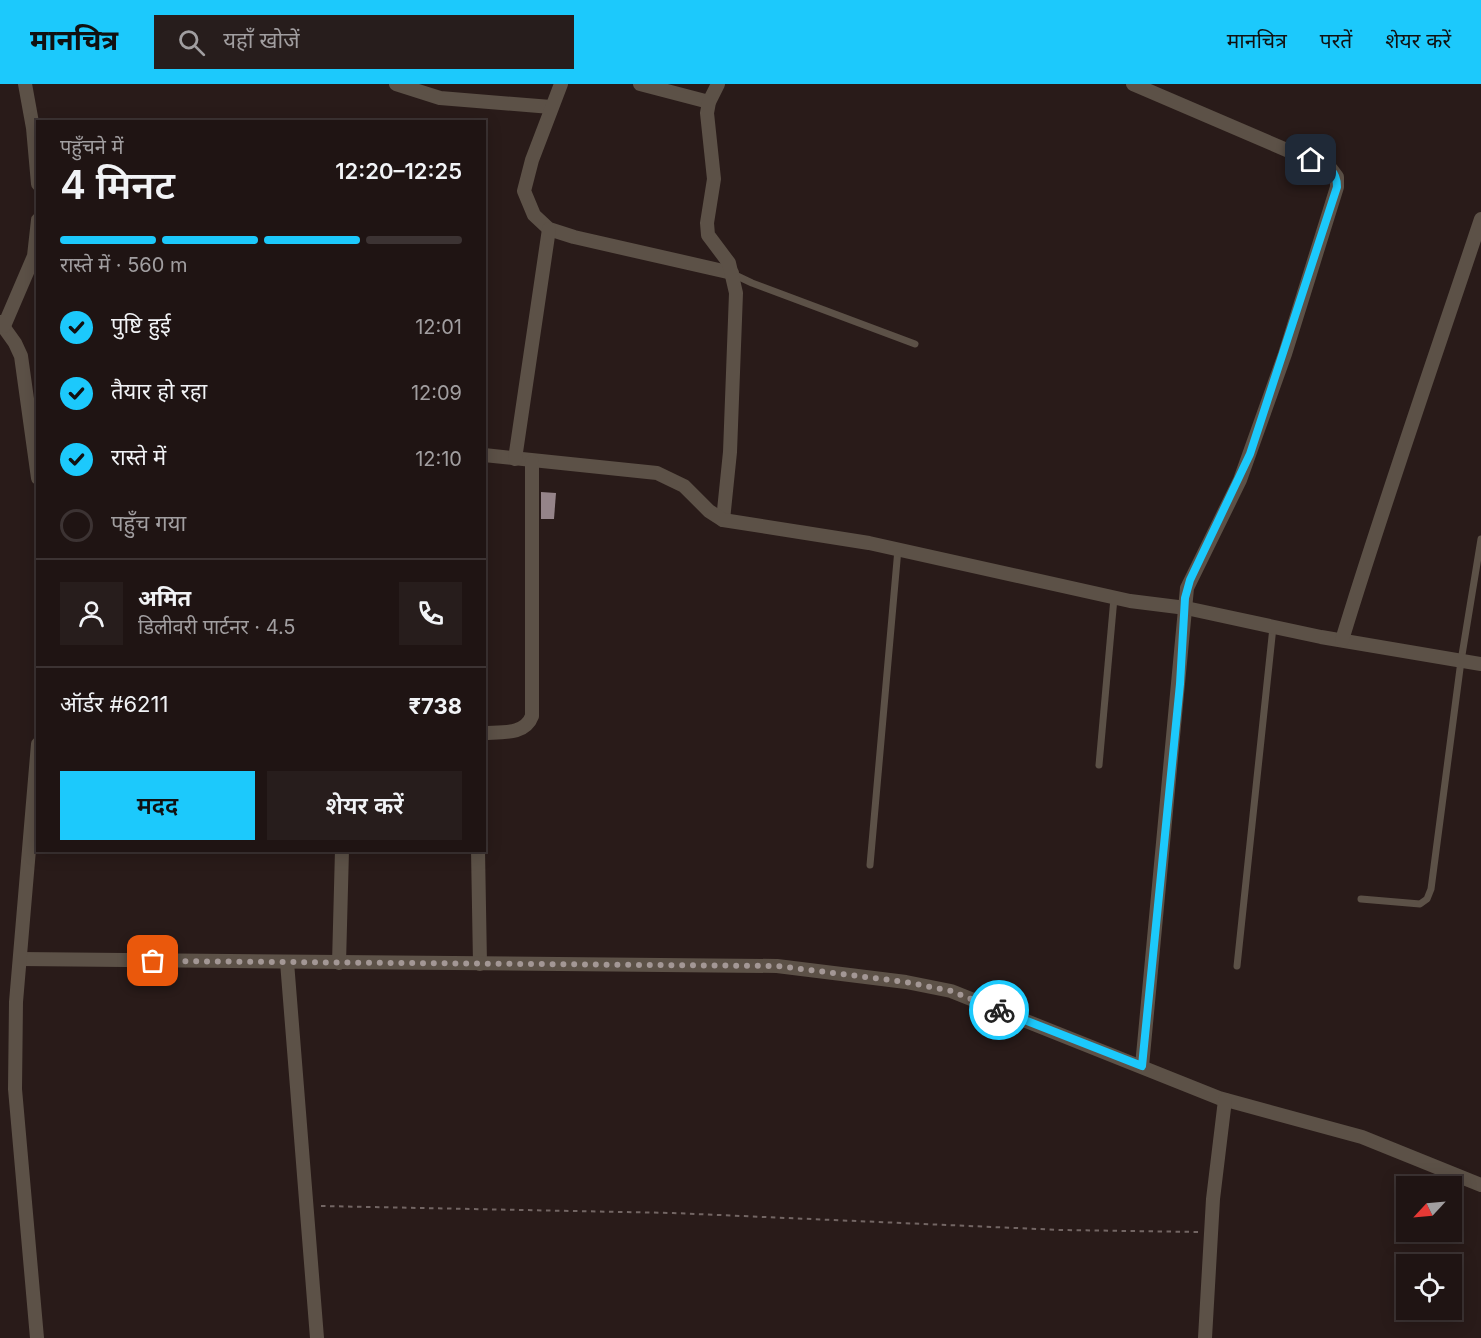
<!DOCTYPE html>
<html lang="hi">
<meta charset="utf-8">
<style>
body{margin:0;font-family:Inter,"Noto Sans Devanagari",sans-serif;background:#271d1c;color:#f1f3f6;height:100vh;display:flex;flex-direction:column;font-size:22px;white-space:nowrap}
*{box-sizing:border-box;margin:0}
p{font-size:20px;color:#a19ea0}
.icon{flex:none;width:33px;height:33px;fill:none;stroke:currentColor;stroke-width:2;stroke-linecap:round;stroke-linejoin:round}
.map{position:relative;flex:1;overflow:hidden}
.details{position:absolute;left:36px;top:36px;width:450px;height:732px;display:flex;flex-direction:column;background:#1f1413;border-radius:0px;box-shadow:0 3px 15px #0003,0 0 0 2px #3c3333}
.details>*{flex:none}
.needle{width:39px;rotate:244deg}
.fabs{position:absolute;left:1396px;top:1092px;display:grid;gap:12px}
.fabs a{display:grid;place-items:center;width:66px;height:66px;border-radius:0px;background:#1f1413;box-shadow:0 3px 15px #0003,0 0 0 2px #3c3333;font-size:30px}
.pin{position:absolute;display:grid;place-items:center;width:51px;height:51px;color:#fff;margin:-26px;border-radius:12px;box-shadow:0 3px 9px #0006}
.courier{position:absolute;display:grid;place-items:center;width:60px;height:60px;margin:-30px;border:4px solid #1cc9fc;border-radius:50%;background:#fff;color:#222;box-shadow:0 2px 8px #0007}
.summary em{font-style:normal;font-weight:600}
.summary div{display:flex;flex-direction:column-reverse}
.summary{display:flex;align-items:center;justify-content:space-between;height:102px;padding:0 24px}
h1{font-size:39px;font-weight:600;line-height:45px}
.bar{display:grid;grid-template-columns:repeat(4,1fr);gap:9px 6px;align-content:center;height:72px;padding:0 24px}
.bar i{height:8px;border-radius:4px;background:#3c3333}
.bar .selected{background:#1cc9fc}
.bar p{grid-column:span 4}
.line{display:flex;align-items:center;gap:15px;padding:0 24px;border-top:2px solid #3c3333}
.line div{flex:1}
.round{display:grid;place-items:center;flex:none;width:63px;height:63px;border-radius:0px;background:#271d1c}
ol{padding:0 24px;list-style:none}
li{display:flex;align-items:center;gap:18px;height:66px}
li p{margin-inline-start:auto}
li .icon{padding:6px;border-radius:50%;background:#1cc9fc;color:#111;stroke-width:4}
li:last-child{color:#a19ea0}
li i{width:33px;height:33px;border:3px solid #3c3333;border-radius:50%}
.action{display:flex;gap:12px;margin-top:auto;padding:12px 24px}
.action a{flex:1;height:69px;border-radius:0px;background:#1cc9fc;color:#111;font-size:24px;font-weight:600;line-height:69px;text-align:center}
.action a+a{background:#271d1c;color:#f1f3f6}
header{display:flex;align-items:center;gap:36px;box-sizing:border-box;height:84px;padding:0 30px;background:#1cc9fc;color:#111}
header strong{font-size:28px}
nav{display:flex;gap:33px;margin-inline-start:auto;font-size:21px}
.search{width:420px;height:54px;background:#271d1c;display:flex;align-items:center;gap:15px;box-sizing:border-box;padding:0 21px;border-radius:0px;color:#a19ea0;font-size:22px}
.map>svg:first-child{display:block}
.building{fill:#958489}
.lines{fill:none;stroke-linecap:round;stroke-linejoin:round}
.path{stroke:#726563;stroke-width:2;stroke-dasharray:4.5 4.5;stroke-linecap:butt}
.service{stroke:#5c5147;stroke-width:7}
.minor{stroke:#5c5147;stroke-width:14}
.done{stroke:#a39795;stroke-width:6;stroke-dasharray:0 10.8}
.route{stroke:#1cc9fc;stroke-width:8}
</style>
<header>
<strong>मानचित्र</strong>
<div class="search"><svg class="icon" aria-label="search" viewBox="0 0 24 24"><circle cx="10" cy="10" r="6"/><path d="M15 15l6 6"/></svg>यहाँ खोजें</div>
<nav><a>मानचित्र</a><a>परतें</a><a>शेयर करें</a></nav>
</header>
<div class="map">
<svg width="1481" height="1254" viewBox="0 0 1481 1254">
<rect width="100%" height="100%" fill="#291b19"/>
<polygon class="building" points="541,408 556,409 554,435 541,435"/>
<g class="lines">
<polyline class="path" points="321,1122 673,1129 1061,1146 1199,1148"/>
<g class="service">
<polyline points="733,190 752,199 915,260"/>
<polyline points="1099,681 1114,514"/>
<polyline points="870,781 898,465"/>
<polyline points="1361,815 1420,820 1427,815 1431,805 1461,577 1481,455"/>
<polyline points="1237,882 1273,543"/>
</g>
<g class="minor">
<polyline points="25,0 33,44 38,100"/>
<polyline points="396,0 440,14 551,23"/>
<polyline points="561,0 532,76 524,107 534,131 549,145 574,153 732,189"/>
<polyline points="640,0 709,18"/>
<polyline points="718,0 709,18 707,29 714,95 707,139 708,151 729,179 736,209 730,368 723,436"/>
<polyline points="1133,0 1331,85 1337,93 1337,103 1285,270 1240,396 1187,504 1142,982"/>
<polyline points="0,238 15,259 21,272 38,394"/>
<polyline points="4,242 34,172 38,136"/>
<polyline points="484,371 657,389 684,402 709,427 723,436 869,459 1130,517 1186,524 1321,553 1481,580"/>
<polyline points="515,375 549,145"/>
<path d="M1342,556C1385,415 1434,276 1481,135"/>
<path d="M484,649C502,648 525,651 532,632V378"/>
<polyline points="478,766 480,880"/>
<polyline points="20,875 777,882 906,898 951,907 1219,1014 1362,1053 1481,1101"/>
<polyline points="287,878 317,1254"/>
<polyline points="339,879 342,766"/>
<polyline points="37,1254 15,1005 16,918 38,660"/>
<polyline points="1205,1254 1213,1115 1225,1016"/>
</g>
</g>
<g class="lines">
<polyline class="done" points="153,877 777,882 906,898 951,907 999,926"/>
<path class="route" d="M999,926L1142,982L1180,600L1185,514L1190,496L1250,370L1337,103C1337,85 1326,82 1311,76"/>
</g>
</svg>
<div class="fabs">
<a><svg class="needle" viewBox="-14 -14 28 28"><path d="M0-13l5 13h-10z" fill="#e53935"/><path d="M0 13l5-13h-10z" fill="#a19ea0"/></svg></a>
<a><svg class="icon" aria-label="locate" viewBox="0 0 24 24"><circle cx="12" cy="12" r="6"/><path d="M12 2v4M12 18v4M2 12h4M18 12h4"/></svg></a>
</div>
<div class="pin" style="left:153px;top:877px;background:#ea580c"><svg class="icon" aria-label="bag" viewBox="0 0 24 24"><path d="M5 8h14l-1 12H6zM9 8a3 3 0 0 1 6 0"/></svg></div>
<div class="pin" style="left:1311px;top:76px;background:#1f2937"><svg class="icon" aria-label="home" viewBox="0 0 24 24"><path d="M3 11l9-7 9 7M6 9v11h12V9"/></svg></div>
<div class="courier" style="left:999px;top:926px"><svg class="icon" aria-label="bike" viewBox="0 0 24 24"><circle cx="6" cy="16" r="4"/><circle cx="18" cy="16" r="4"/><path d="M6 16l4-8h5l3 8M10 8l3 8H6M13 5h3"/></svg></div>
<section class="details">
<div class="summary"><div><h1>4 मिनट</h1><p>पहुँचने में</p></div><em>12:20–12:25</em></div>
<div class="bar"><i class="selected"></i><i class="selected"></i><i class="selected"></i><i></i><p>रास्ते में · 560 m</p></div>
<ol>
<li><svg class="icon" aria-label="check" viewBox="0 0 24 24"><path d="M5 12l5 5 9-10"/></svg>पुष्टि हुई<p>12:01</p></li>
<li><svg class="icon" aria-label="check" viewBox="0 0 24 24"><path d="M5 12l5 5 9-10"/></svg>तैयार हो रहा<p>12:09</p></li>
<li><svg class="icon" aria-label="check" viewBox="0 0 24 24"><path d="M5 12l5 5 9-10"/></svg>रास्ते में<p>12:10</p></li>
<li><i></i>पहुँच गया</li>
</ol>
<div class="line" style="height:108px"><a class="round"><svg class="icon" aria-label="person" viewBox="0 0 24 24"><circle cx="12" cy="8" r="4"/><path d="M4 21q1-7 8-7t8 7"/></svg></a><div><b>अमित</b><p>डिलीवरी पार्टनर · 4.5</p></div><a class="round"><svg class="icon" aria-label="phone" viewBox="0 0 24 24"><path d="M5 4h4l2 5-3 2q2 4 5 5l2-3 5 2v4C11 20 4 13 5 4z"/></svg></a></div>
<div class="line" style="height:78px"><div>ऑर्डर #6211</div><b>₹738</b></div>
<div class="action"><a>मदद</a><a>शेयर करें</a></div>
</section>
</div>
